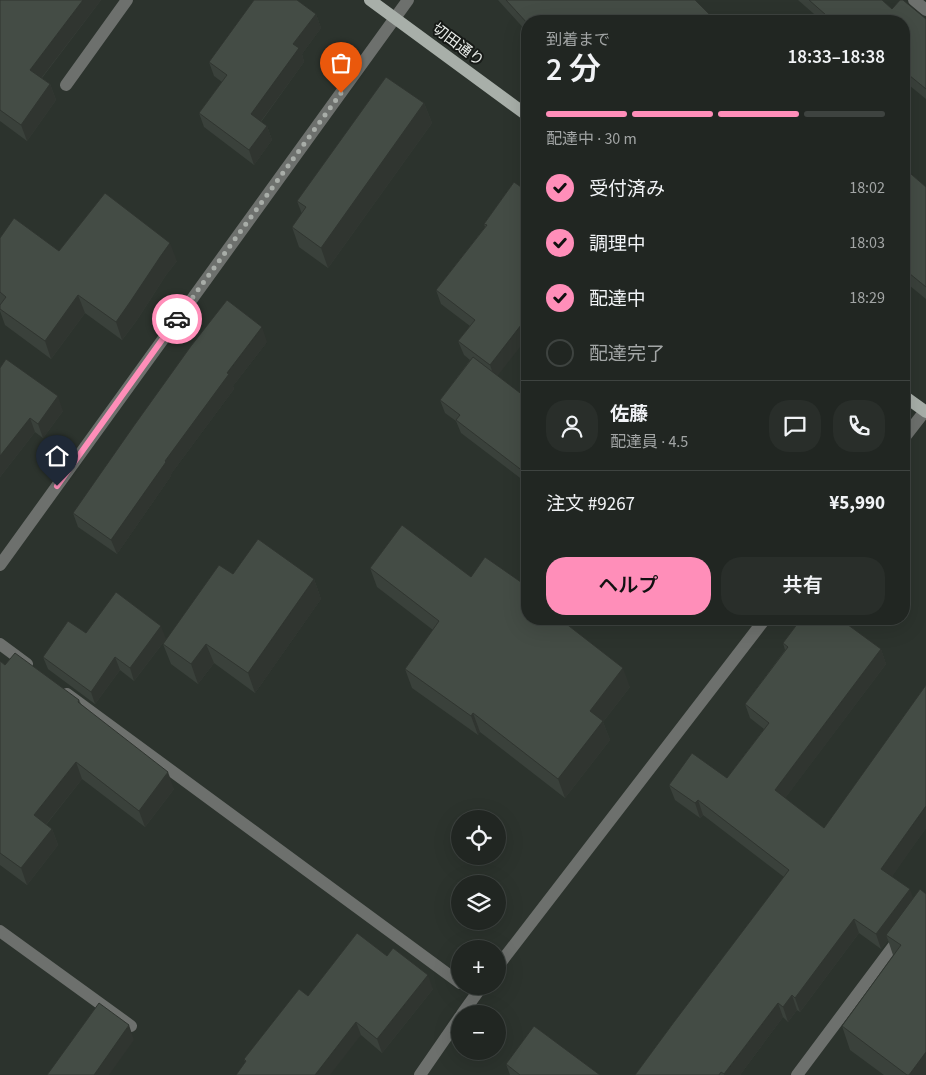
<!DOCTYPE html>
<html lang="ja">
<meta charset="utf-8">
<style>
body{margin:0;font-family:"Source Sans 3","Noto Sans JP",sans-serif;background:#292e2a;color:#f1f3f6;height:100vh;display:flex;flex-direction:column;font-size:19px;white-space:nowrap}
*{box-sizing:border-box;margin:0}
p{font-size:16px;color:#a2a5a5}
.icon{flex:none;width:28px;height:28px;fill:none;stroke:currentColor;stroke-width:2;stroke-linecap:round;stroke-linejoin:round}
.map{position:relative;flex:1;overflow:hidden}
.side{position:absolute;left:521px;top:15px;width:389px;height:610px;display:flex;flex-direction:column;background:#212622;border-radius:20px;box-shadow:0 5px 20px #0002,0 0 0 1px #3e4340}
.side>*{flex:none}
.controls{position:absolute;left:451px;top:810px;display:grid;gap:10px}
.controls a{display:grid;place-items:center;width:55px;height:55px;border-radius:50%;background:#212622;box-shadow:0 5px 20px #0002,0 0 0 1px #3e4340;font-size:25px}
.pin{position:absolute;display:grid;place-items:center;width:42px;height:42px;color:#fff;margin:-51px -21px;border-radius:50% 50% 50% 0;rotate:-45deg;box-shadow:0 0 5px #0007}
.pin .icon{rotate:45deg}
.courier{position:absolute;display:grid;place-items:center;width:50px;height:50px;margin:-25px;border:4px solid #ff8eb9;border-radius:50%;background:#fff;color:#222;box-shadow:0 1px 6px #0007}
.headline em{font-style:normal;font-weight:600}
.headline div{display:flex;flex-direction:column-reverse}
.headline{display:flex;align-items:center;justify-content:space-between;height:85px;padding:0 25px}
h1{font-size:32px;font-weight:600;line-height:38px}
.bar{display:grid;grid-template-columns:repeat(4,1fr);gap:8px 5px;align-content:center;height:60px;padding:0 25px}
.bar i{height:6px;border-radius:4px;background:#3e4340}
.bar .current{background:#ff8eb9}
.bar p{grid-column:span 4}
.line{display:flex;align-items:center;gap:12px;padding:0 25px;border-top:1px solid #3e4340}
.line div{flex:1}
.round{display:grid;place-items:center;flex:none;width:52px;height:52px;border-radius:20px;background:#292e2a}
ol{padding:0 25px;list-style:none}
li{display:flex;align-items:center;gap:15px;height:55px}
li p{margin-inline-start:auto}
li .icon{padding:5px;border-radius:50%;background:#ff8eb9;color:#111;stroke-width:4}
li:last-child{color:#a2a5a5}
li i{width:28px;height:28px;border:2px solid #3e4340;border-radius:50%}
.action{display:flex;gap:10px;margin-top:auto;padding:10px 25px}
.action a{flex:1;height:58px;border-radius:20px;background:#ff8eb9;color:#111;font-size:20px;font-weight:600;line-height:58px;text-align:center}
.action a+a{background:#292e2a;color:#f1f3f6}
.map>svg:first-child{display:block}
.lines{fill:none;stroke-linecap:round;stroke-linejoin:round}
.minor{stroke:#6d706d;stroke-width:12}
.major{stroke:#a8afa9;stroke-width:12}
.wall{fill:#3a413b}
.shaded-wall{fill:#303530}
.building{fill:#444c45;stroke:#303530}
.done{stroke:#a8ada8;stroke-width:5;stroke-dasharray:0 9}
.route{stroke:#ff8eb9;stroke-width:6}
.labels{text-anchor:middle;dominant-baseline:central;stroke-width:4;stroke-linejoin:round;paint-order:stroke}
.street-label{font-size:15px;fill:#eaeeea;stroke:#171a17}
</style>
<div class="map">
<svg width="926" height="1075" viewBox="0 0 926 1075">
<rect width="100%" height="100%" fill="#2c332d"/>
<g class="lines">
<g class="minor">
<polyline points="914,0 926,10"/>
<polyline points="66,85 127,0"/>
<polyline points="904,438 925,411"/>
<polyline points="0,565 408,0"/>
<polyline points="0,644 27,664"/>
<polyline points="67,694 460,983"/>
<polyline points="0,931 131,1026"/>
<polyline points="498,966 765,619"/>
<polyline points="462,1014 482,986"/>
<polyline points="420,1075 460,1017"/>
<polyline points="797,1075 901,936"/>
</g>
<g class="major">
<polyline points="370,0 528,116"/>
<polyline points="904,396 926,412"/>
</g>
</g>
<g class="wall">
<polygon points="0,0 101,0 42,78 50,84 56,100 27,141 0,121"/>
<polygon points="498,0 695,0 528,21 528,33"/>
<polygon points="798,0 882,0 892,9 926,19 926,99 904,81 904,21 821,20"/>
<polygon points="316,14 321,28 302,54 304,62 261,122 267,126 272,140 254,165 204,127 199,113 222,82 214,76 209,62"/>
<polygon points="424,103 432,123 328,268 299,247 292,227 302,214 297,201"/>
<polygon points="904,168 926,187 926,299 904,281"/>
<polygon points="514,182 497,376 528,399 528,484 461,433 456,421 445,413 440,400 470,360 464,355 458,341 470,326 441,304 436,290 485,227 484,224"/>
<polygon points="0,238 59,251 177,261 166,275 137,320 122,340 85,313 51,359 5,325 0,311"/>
<polygon points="267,342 233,386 234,389 171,474 171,476 117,554 78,527 73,513"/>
<polygon points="0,368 63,411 43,438 35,432 0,477"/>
<polygon points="370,568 471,577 564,622 630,687 603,722 610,740 565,798 480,732 478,735 412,688 405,669 433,630 377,587"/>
<polygon points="233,574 314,579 321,599 255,693 214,663 198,684 171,664 163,644"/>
<polygon points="86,633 166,639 134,681 120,670 95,704 48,669 43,657"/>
<polygon points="783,643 881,649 886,664 785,798 824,828 926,828 892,876 926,1075 884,1075 850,1050 842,1026 893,955 888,940 881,949 859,933 800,1012 797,1010 788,1022 783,1017 740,1075 635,1075 784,877 703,815 700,818 675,800 669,785 727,778 764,729 750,718 745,704 785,650"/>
<polygon points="0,661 5,665 79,700 81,704 174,789 145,827 82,779 46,825 52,829 58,845 27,885 0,865"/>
<polygon points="387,956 433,989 382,1053 361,1035 245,1062 244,1059 308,996"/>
<polygon points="506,1064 600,1075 510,1075"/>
</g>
<g class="shaded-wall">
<polygon points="83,0 101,0 36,85 30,70"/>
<polygon points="316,14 321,28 302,54 304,62 256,128 251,114 293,44"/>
<polygon points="50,84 56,100 27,141 21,125"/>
<polygon points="424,103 432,123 328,268 321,248"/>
<polygon points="267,126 272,140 254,165 249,150"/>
<polygon points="170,243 177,261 166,275 137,320 122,340 116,322 160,257"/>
<polygon points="78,295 85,313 51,359 45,341"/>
<polygon points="528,316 528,337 495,379 490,365"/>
<polygon points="262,327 267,342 233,386 234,389 171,474 171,476 117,554 111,540 165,461 227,373"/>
<polygon points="58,396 63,411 43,438 38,424"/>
<polygon points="30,418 35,432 0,477 0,456"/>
<polygon points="314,579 321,599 255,693 248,673"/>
<polygon points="161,626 166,639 134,681 130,668"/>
<polygon points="206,644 214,663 198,684 191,664"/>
<polygon points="881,649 886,664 780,805 775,790"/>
<polygon points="115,657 120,670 95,704 91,692"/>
<polygon points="623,668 630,687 603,722 610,740 565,798 558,779 590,711"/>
<polygon points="473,713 480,732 478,735 471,716"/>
<polygon points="76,762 82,779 40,832 34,815"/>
<polygon points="168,772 174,789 145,827 139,811"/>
<polygon points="698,800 703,815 700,818 695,803"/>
<polygon points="926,806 926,828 887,884 881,869"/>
<polygon points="52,829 58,845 27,885 21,868"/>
<polygon points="910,889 915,903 886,935 888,940 881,949 876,934"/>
<polygon points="854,919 859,933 800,1012 795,998"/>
<polygon points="428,975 433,989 382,1053 377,1039"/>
<polygon points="792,995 797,1010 788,1022 783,1007"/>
<polygon points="778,1003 783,1017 740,1075 724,1075 724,1074"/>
<polygon points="356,1022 361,1035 330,1075 315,1075"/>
<polygon points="129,1025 134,1040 109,1075 94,1075"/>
<polygon points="926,1052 926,1075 909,1075"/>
</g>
<g class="building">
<polygon points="0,0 83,0 30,70 50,84 21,125 0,110"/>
<polygon points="254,0 297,0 316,14 293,44 299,48 251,114 267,126 249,150 199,113 227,75 209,62"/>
<polygon points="506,0 695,0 716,21 528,21 528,24"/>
<polygon points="809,0 882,0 892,9 900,0 903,0 926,19 926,89 904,71 904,21 821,21 826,15"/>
<polygon points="386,77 424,103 321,248 292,227 306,207 297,201"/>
<polygon points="904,168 926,187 926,287 904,269"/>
<polygon points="514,182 528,192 528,316 490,365 458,341 475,320 436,290 487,225 484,224"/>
<polygon points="105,193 170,243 160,257 130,302 116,322 78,295 45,341 0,309 0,305 6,297 0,292 0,238 14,218 59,251"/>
<polygon points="227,300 262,327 227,373 229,374 165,461 166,462 111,540 73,513 133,427 191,346"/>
<polygon points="473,357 528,399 528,475 456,420 460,415 440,400"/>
<polygon points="6,359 58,396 38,424 30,418 0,456 0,368"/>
<polygon points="402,525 471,577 485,557 528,587 528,619 560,619 623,668 590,711 603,721 558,779 473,713 471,716 405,669 439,621 370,568"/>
<polygon points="258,539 314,579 248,673 206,644 191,664 163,644 219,565 233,574"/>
<polygon points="116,592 161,626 130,668 115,657 91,692 43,657 68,621 86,633"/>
<polygon points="801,619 840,619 881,649 775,790 824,828 926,685 926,806 881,869 910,889 876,934 854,919 795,998 792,995 783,1007 778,1003 724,1074 721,1072 719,1075 635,1075 674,1022 789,870 698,800 695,803 669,785 692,753 727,778 769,723 745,704 788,647 783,643"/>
<polygon points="15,653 79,700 78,702 168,772 139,811 76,762 34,815 52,829 21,868 0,853 0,661 5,665"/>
<polygon points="920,889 926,894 926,1052 909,1075 907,1075 842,1026 901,945 886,935"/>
<polygon points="357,933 387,956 393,948 428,975 377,1039 356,1022 315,1075 236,1075 246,1061 244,1059 299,989 308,996"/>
<polygon points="99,1003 129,1025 94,1075 47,1075"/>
<polygon points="534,1026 600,1075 520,1075 506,1064"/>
</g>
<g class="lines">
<polyline class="done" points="177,319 341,93"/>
<polyline class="route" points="57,486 177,319"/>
</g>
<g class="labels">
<g class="street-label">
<text transform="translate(458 45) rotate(37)">切田通り</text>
</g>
</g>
</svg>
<div class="controls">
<a><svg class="icon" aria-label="locate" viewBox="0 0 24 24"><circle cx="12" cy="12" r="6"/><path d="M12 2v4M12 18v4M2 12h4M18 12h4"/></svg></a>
<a><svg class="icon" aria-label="layers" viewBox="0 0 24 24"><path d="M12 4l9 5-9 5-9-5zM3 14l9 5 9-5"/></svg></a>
<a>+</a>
<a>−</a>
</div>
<div class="pin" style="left:341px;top:93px;background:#ea580c"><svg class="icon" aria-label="bag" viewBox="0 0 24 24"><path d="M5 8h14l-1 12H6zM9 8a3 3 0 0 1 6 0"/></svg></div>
<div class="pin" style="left:57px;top:486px;background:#1f2937"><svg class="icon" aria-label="home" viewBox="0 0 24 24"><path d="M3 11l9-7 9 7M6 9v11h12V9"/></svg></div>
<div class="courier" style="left:177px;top:319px"><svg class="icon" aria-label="car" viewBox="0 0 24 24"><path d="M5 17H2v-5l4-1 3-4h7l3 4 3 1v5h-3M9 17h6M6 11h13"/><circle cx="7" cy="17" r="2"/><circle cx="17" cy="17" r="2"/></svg></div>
<section class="side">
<div class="headline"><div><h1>2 分</h1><p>到着まで</p></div><em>18:33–18:38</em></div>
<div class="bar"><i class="current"></i><i class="current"></i><i class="current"></i><i></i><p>配達中 · 30 m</p></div>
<ol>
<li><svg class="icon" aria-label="check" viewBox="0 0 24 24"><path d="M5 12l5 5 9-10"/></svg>受付済み<p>18:02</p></li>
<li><svg class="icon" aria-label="check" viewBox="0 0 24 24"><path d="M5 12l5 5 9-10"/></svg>調理中<p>18:03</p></li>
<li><svg class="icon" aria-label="check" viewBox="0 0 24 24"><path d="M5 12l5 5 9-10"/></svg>配達中<p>18:29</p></li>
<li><i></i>配達完了</li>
</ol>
<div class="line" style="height:90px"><a class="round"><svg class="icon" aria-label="person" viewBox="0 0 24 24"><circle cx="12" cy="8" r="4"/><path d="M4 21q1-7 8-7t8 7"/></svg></a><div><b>佐藤</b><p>配達員 · 4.5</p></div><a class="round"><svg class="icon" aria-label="chat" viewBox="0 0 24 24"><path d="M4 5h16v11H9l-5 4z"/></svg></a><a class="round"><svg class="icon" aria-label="phone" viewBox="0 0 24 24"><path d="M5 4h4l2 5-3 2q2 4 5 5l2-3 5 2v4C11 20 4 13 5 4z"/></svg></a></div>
<div class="line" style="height:65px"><div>注文 #9267</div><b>¥5,990</b></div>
<div class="action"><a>ヘルプ</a><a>共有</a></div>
</section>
</div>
